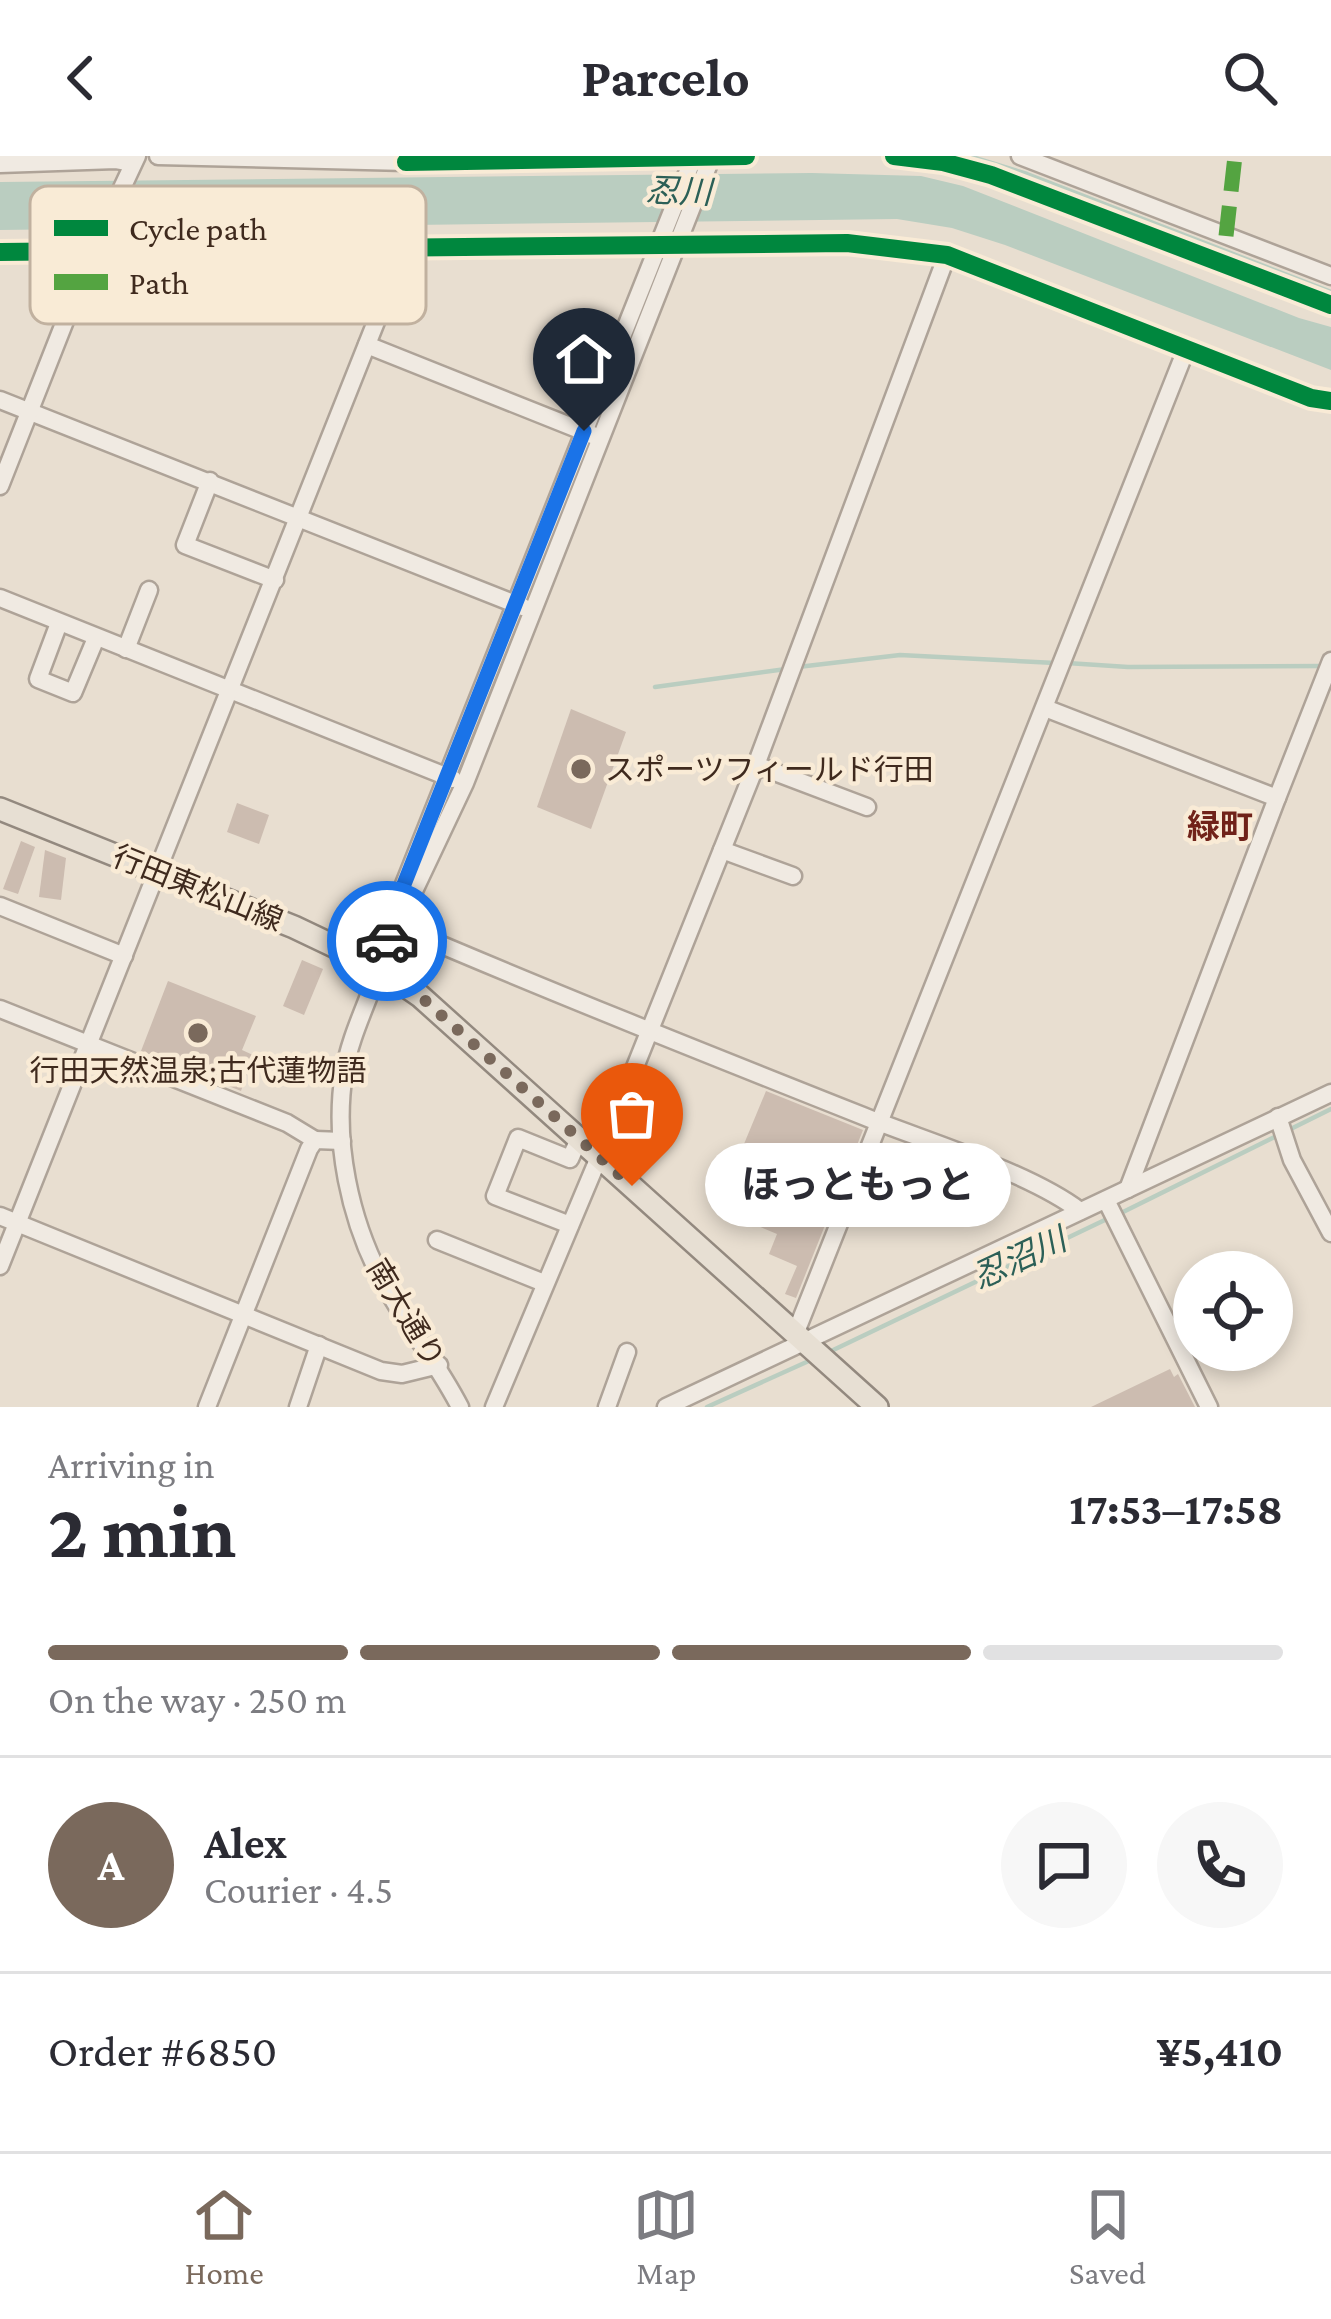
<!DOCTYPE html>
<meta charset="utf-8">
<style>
body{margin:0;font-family:"Crimson Pro","Noto Sans JP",serif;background:#f7f7f7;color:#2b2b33;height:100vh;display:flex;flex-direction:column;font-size:45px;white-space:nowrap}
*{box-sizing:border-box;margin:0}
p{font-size:39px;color:#7c7c81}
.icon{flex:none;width:66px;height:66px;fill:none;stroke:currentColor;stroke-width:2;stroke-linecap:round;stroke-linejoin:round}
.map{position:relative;height:1251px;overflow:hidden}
.drawer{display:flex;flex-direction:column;background:#fff;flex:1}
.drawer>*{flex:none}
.buttons{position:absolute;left:1173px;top:1095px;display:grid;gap:24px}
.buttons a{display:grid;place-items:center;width:120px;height:120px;border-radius:50%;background:#fff;box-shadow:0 6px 18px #0003;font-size:60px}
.pin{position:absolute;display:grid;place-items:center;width:102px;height:102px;color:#fff;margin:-123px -51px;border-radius:50% 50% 50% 0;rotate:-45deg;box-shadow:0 0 12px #0007}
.pin .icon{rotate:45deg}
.courier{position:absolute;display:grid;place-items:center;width:120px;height:120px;margin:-60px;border:9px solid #1a73e8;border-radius:50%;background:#fff;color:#222;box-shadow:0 3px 15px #0007}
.bubble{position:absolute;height:84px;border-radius:42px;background:#fff;box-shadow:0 6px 18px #0003;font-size:39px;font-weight:700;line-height:84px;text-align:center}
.headline em{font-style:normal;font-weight:700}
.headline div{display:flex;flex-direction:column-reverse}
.headline{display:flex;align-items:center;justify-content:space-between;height:204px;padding:0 48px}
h1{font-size:78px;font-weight:700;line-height:90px}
.bar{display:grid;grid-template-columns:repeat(4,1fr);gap:18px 12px;align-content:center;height:144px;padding:0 48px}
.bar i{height:15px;border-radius:9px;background:#e1e1e2}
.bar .current{background:#7a695c}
.bar p{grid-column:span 4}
.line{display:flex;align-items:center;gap:30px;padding:0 48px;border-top:3px solid #e1e1e2}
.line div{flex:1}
.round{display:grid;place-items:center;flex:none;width:126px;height:126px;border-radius:63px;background:#f7f7f7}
header{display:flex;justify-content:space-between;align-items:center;height:156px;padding:0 48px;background:#fff;font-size:54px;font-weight:700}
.tabs{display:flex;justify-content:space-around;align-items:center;height:168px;border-top:3px solid #e1e1e2;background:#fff;font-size:33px;color:#7c7c81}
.tabs a{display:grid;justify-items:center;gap:6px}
.tabs .current{color:#7a695c}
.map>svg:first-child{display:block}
.water{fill:#bacdc0}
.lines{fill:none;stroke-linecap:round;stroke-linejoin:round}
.stream{stroke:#bacdc0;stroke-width:4.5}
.building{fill:#ccbcb0}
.minor-casing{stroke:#aea398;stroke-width:21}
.major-casing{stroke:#93897f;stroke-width:26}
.minor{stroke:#f0eae2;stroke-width:16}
.major{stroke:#e7dfd3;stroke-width:21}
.quiet{stroke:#54a441;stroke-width:15;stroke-dasharray:30 15;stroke-linecap:butt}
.cycleway-casing{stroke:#f9ebd6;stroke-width:26}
.cycleway{stroke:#00873e;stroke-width:18}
.done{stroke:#7a695c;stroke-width:12;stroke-dasharray:0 21.6}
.route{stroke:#1a73e8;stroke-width:15}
.poi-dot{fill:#7a695c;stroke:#f9ebd6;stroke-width:4.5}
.labels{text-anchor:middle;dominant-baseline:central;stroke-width:9;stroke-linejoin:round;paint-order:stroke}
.poi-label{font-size:30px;fill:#3f2a1e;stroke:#f9ebd6;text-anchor:start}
.street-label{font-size:30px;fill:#3f2a1e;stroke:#f9ebd6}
.water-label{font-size:33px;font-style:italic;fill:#2c6057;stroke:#f9ebd6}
.neighbourhood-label{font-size:33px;font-weight:bold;fill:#702219;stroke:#f9ebd6}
.key{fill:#f9ebd6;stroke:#c1b19f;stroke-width:3}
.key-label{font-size:33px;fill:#3f2a1e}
</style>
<header><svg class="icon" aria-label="back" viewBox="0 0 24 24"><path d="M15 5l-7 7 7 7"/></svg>Parcelo<svg class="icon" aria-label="search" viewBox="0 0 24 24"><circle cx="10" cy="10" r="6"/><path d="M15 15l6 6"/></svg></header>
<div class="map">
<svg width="1331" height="1251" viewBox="0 0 1331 1251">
<rect width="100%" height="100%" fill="#e8ded0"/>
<polygon class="water" points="812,17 921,20 963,30 1299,162 1331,171 1331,214 1005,89 952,72 897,63 0,74 0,26"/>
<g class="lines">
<g class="stream">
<polyline points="969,0 1027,18 1331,136"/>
<polyline points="1067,507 1128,511 1325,510"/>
<polyline points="798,511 900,499 1055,507"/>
<polyline points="655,531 786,513"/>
<polyline points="1119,1058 1331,953"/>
<polyline points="827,1197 1109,1062"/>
<polyline points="707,1251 811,1204"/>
</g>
</g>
<g class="building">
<polygon points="571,553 626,576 591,673 537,651"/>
<polygon points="237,647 269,659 259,688 227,676"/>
<polygon points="21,685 35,691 18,738 3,733"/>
<polygon points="45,694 66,702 61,744 39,741"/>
<polygon points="302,804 323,813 304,859 283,850"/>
<polygon points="168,825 256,860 242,894 253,899 241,935 141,895"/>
<polygon points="766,935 863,974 796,1142 785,1138 797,1110 769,1098 777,1078 717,1053"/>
<polygon points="1170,1213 1174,1221 1178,1218 1195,1251 1091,1251"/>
</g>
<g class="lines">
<g class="minor-casing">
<g id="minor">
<polyline points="158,0 406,6"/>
<polyline points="1020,0 1331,120"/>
<polyline points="0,8 116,4 133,7"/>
<polyline points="0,96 847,87 947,99 1311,242 1331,245"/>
<polyline points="367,189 595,280"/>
<polyline points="0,244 523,451"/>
<polyline points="210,325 185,389 275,424"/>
<polyline points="0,330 93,94 137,0"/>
<polyline points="0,442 453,623"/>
<polyline points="59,467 38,523 73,537 96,482"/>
<polyline points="126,493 149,434"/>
<polyline points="1045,552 1277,642 1128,1033"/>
<polyline points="756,609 867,651"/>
<polyline points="1277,642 1331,505"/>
<polyline points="722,694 793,720"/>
<polyline points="0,750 124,800"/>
<polyline points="404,756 465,627 712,0"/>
<path d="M397,770C551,836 707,898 863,960C925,985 1029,1016 1080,1055"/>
<polyline points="0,853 287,967 315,984"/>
<polyline points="1278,961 1292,1004 1331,1077"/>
<polyline points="1106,1044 1209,1251"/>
<polyline points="0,1060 381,1215 402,1218 439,1209"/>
<polyline points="570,1069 495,1040 518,982 570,1003 579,983"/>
<polyline points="437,1084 544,1127"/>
<polyline points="0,1110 401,103 402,91"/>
<polyline points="796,1176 1187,191"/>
<polyline points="207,1251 309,993 315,984 342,985"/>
<polyline points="298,1251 319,1189"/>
<path d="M460,1251C437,1206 405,1168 382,1124C350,1064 333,986 344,917C352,866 385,819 389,766L694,0"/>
<polyline points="494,1251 599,1001 756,609 947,99"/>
<polyline points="607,1251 627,1196"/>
<polyline points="666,1251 1331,937"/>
</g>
</g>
<g class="major-casing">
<polyline id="major" points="0,653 294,771 378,811 420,840 877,1251"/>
</g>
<use href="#minor" class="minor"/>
<use href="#major" class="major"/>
<polyline class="quiet" points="1226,80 1235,0"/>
<g class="cycleway-casing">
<g id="cycleway">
<polyline points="894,0 943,6 991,19 1331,149"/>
<polyline points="406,6 746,0"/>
<polyline points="0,96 847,87 947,99 1311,242 1331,245"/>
</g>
</g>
<use href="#cycleway" class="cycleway"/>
</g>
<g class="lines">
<polyline class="done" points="387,785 378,812 420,840 632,1030"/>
<polyline class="route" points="387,785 389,766 584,275"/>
</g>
<g class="poi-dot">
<circle cx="581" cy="613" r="12"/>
<circle cx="198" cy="877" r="12"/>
</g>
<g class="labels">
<g class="poi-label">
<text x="605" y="613">スポーツフィールド行田</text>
<text x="198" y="914" text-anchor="middle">行田天然温泉;古代蓮物語</text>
</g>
<g class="street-label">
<text transform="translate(198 732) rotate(22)">行田東松山線</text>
<text transform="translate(406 1157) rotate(59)">南大通り</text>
</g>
<g class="water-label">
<text transform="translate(679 35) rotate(2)">忍川</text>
<text transform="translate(1019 1102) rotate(-25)">忍沼川</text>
</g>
<g class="neighbourhood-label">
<text x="1220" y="670">緑町</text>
</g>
</g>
<rect x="30" y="30" width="396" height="138" rx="18" class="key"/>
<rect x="54" y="64" width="54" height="16" fill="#00873e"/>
<rect x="54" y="118" width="54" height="16" fill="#54a441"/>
<g class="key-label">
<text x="129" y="84">Cycle path</text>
<text x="129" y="138">Path</text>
</g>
</svg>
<div class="buttons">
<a><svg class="icon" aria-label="locate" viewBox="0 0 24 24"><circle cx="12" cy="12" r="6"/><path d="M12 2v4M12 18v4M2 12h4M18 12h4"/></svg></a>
</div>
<div class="pin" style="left:632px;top:1030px;background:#ea580c"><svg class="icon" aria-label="bag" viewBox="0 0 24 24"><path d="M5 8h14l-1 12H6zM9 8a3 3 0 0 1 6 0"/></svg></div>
<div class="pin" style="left:584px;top:275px;background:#1f2937"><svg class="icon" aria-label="home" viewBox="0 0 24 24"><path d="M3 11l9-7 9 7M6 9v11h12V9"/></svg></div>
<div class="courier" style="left:387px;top:785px"><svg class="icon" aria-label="car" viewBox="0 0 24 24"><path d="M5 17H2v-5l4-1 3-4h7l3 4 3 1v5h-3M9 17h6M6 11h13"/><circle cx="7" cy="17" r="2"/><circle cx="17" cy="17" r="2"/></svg></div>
<div class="bubble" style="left:705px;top:987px;width:306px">ほっともっと</div>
</div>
<section class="drawer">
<div class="headline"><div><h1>2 min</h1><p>Arriving in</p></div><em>17:53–17:58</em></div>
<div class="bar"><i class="current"></i><i class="current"></i><i class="current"></i><i></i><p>On the way · 250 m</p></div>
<div class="line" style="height:216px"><b class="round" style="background:#7a695c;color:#fff">A</b><div><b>Alex</b><p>Courier · 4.5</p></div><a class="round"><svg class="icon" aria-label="chat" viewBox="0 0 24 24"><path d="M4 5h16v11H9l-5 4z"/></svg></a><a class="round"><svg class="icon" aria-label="phone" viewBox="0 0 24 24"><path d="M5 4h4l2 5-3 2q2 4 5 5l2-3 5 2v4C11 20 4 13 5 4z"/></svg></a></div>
<div class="line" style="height:156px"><div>Order #6850</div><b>¥5,410</b></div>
</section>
<nav class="tabs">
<a class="current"><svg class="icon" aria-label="home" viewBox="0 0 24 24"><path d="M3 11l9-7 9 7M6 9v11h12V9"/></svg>Home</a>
<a><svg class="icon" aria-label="map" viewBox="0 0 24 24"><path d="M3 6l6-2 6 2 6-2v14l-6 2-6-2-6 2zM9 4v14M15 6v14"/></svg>Map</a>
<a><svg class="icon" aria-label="saved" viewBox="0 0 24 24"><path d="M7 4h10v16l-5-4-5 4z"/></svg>Saved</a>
</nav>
